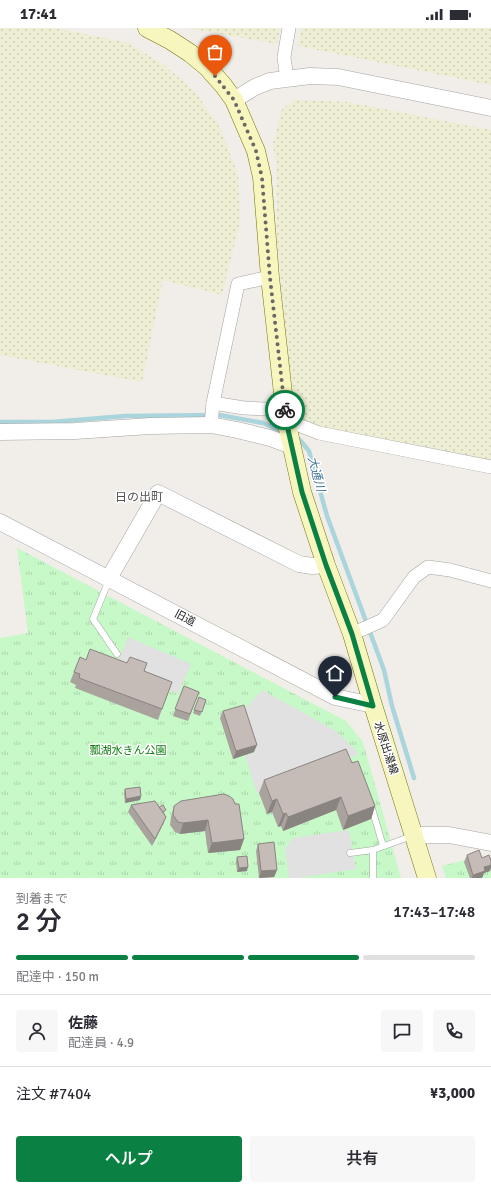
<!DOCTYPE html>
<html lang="ja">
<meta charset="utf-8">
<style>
body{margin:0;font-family:Signika,"Noto Sans JP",sans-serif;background:#f7f7f7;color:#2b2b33;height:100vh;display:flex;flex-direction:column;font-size:15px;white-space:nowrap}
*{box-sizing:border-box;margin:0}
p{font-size:13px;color:#7c7c81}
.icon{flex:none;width:22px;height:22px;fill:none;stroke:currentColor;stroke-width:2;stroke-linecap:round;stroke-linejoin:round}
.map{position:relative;height:850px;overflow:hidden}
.drawer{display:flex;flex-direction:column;background:#fff;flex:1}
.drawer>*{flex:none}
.pin{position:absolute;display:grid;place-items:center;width:34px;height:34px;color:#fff;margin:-41px -17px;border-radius:50% 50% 50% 0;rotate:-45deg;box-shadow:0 0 4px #0007}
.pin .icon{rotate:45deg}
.courier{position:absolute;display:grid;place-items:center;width:40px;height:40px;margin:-20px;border:3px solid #0b8043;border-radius:50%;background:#fff;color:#222;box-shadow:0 1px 5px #0007}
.overview em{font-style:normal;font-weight:600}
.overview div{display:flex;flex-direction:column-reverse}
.overview{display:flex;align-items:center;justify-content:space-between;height:68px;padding:0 16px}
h1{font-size:26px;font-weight:600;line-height:30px}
.bar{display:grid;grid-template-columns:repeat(4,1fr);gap:6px 4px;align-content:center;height:48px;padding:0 16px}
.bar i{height:5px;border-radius:3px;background:#e1e1e2}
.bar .active{background:#0b8043}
.bar p{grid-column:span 4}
.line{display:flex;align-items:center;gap:10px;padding:0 16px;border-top:1px solid #e1e1e2}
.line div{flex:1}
.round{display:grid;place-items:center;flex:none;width:42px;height:42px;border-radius:4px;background:#f7f7f7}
.primary-button{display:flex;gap:8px;margin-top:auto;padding:8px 16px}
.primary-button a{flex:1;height:46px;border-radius:4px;background:#0b8043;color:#fff;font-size:16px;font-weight:600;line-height:46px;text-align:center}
.primary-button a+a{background:#f7f7f7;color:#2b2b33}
.status{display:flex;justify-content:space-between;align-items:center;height:28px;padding:0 20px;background:#fff;direction:ltr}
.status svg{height:11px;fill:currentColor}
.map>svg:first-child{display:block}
.farmland{fill:url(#farmland-dots)}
.park{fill:url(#park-tufts)}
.parking{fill:#e1e1e1}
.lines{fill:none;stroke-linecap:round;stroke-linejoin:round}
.stream{stroke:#aad5dc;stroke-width:4.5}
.service-casing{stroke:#a5a5a5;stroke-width:7}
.minor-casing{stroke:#a5a5a5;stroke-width:14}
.tertiary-casing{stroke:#a5a5a5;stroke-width:17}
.secondary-casing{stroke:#737609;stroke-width:19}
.service{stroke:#fff;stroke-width:6}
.minor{stroke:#fff;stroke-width:13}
.tertiary{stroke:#fff;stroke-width:16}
.secondary{stroke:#f8f6bf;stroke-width:18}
.wall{fill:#a9a29d}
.shaded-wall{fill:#8a8480}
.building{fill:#c5bcb7;stroke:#8a8480}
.done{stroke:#6a6867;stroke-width:4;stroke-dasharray:0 7.2}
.route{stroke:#0b8043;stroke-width:5}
.labels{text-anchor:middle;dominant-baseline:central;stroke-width:3;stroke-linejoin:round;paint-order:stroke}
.street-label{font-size:11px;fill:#212121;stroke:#fff}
.park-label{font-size:11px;fill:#107d10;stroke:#fff}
.water-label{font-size:12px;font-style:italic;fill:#497a9e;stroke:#fff}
.neighbourhood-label{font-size:12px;fill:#545454;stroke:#fff}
</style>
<div class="status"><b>17:41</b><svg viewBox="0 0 49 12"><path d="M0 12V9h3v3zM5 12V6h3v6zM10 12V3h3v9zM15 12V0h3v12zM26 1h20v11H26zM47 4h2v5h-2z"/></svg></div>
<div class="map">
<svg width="491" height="850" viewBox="0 0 491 850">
<defs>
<pattern id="farmland-dots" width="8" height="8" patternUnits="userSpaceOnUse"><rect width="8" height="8" fill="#eeeed4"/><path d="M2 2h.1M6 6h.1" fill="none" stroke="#ccccb6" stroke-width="1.8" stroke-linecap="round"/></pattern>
<pattern id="park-tufts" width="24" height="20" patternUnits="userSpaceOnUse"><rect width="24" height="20" fill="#c7f8c7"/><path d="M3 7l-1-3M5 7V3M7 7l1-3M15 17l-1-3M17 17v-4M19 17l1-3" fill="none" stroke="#abd4ab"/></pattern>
</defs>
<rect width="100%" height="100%" fill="#f1ede8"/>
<g class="farmland">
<polygon points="0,0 55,0 128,15 163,36 196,65 220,100 238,147 240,194 222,267 163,252 142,354 0,327"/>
<polygon points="189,0 280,0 277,16"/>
<polygon points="302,0 491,0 491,57 298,18"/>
<polygon points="295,72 348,74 491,102 491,432 314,397 298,390 293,379 277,210 276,138 273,115 282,81"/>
</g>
<g class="park">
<polygon points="17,520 346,693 363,714 401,850 0,850 0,610 28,605"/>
<polygon points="476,829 491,832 491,850 446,850 442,838"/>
</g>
<g class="parking">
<polygon points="128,609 191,636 178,666 150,654 118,634"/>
<polygon points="262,662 336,703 359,726 257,765 245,728 256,724 242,684"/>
<polygon points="349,802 356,841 297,850 289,850 285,821 293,810"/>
</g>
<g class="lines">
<g class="stream">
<polyline points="0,394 52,394 125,388 219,387 263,395 283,404"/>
<polyline points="296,410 300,412 309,423 327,488 384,642 392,678 414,750"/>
</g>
<g class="service-casing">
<g id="service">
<polyline points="109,552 93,591 117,626"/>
<polyline points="371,777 383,818"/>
<polyline points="350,825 373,822 412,808"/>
<polyline points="373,850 373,822"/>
</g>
</g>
<g class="minor-casing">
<g id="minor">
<polyline points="287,51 284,29 289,0"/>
<polyline points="213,375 244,380 285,382"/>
<polyline points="286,392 319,405 491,439"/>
<polyline points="211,397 213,375 238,256 270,249"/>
<polyline points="352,606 383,592 414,549 428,539 450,542 491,553"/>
</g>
</g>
<g class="tertiary-casing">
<g id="tertiary">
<polyline points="234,72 255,59 270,53 310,48 338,49 491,80"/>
<polyline points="0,404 75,403 150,398 211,397 237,402 270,410 292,418"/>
<polyline points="0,494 335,669 373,677"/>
<polyline points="109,550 158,465 299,536 312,538 326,537"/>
<polyline points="414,807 449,807 491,815"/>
</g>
</g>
<g class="secondary-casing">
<polyline id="secondary" points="147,0 170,12 190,25 207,39 223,57 234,72 256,123 262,149 270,249 286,392 302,464 326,537 352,606 373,677 427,850"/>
</g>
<use href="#service" class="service"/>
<use href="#minor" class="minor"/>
<use href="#tertiary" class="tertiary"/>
<use href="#secondary" class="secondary"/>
</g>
<g class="wall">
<polygon points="80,629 86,632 144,643 172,654 158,692 75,660 76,657 70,654"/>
<polygon points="184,658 199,664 188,693 173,688"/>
<polygon points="199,669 206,672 200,688 193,685"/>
<polygon points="223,683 254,724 233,731 220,690"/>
<polygon points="352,735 375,778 371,791 343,802 336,782 283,803 281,798 278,799 272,784 267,786 259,765 264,752"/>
<polygon points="125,761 141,768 140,772 125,775 124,765"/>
<polygon points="181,773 244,811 240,822 208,825 205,803 180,806 175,804 170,797 171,789 174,778"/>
<polygon points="131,777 159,779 165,786 164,786 166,789 163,796 152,818 128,784"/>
<polygon points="258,816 277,842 274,849 259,850 256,823"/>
<polygon points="467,827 482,830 490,843 484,845 482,850 470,850 464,834"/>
<polygon points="237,829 247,843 237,844 236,833"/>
</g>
<g class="shaded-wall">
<polygon points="257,717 254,724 233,731 236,723"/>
<polygon points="141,768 140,772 125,775 126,771"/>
<polygon points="341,769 336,782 283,803 288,789"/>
<polygon points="277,771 272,784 267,786 272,773"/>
<polygon points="375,778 371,791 343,802 348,788"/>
<polygon points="286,785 281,798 278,799 283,786"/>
<polygon points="166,789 163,796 152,818 155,811"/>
<polygon points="208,792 205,803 180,806 183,795"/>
<polygon points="244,811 240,822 208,825 212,815"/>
<polygon points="491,837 491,840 490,843 484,845 482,850 472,850 473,847 484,839"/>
<polygon points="248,839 247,843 237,844 239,840"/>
<polygon points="277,842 274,849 259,850 261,843"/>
</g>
<g class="building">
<polygon points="90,621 127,635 130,629 147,635 144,643 172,654 162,681 79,650 80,646 74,644 80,629 86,632"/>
<polygon points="184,658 199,664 190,686 175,681"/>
<polygon points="199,669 206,672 202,684 194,682"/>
<polygon points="244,677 257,717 236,723 223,683"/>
<polygon points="346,721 352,735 358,733 375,778 348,788 341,769 288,789 286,785 283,786 277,771 272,773 264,752"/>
<polygon points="140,759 141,768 126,771 125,761"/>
<polygon points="224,766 229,768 233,771 235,776 239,776 244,811 212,815 208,792 183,795 178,794 173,787 174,778 181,773"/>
<polygon points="155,773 166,789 155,811 131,777"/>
<polygon points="163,777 166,782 163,784 159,779"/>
<polygon points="274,814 277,842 261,843 258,816"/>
<polygon points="479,822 482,830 489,827 491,832 491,837 484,839 485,843 473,847 467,827"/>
<polygon points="247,828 248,839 239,840 237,829"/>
</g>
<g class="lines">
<polyline class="done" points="215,48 234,72 256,123 262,150 270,250 285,382"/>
<polyline class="route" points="285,382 287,397 302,464 326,537 352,606 373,678 335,669"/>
</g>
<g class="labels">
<g class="street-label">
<text transform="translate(185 590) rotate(28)">旧道</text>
<text transform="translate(386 720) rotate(72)">水原出湯線</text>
</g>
<g class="park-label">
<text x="128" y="722">瓢湖水きん公園</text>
</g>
<g class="water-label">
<text transform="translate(316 446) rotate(75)">大通川</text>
</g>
<g class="neighbourhood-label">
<text x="139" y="469">日の出町</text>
</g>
</g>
</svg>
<div class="pin" style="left:215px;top:48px;background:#ea580c"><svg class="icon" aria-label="bag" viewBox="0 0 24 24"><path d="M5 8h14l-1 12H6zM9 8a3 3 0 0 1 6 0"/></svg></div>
<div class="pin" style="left:335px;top:669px;background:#1f2937"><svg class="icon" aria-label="home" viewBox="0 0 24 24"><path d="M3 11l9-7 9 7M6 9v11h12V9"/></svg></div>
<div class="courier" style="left:285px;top:382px"><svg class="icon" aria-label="bike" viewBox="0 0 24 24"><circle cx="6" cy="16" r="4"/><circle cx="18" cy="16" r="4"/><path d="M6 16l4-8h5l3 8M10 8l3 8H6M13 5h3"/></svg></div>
</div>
<section class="drawer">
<div class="overview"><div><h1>2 分</h1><p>到着まで</p></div><em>17:43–17:48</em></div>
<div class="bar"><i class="active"></i><i class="active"></i><i class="active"></i><i></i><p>配達中 · 150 m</p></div>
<div class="line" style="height:72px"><a class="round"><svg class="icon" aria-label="person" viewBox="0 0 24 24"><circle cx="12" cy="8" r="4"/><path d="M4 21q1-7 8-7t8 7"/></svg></a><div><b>佐藤</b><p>配達員 · 4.9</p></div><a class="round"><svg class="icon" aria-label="chat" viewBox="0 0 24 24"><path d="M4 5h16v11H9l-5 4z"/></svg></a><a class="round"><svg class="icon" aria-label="phone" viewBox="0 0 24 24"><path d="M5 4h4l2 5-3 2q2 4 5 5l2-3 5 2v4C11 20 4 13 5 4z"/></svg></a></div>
<div class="line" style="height:52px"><div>注文 #7404</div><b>¥3,000</b></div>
<div class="primary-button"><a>ヘルプ</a><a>共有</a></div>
</section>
